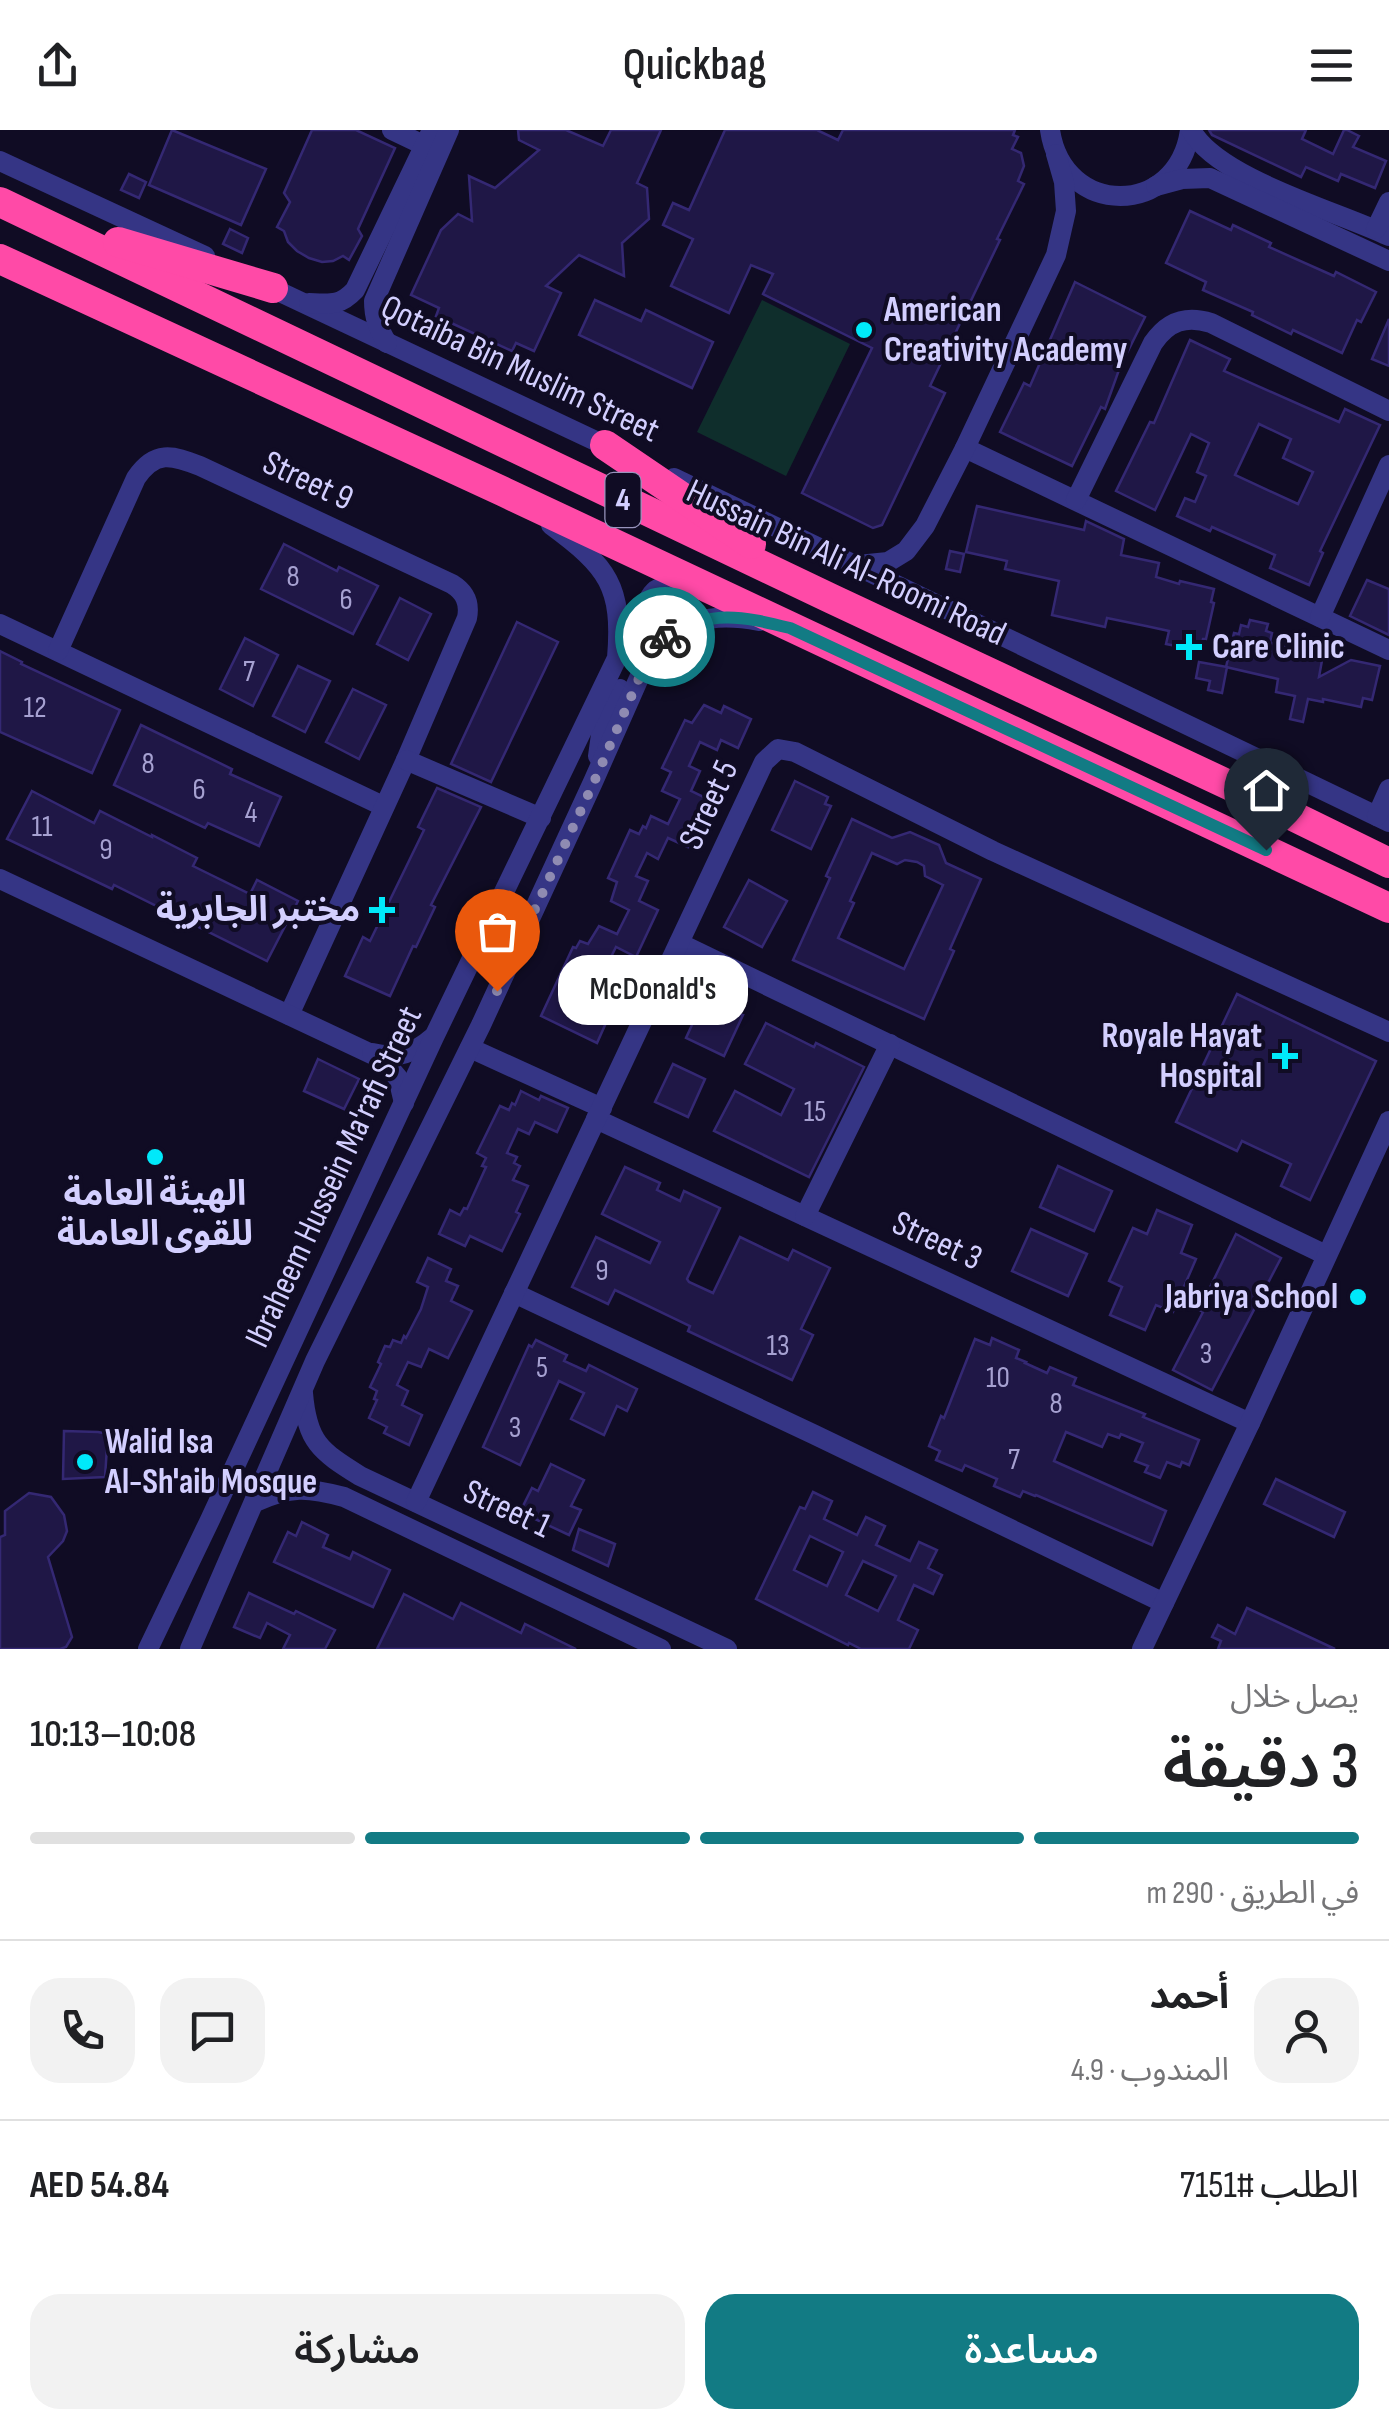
<!DOCTYPE html>
<html lang="ar">
<meta charset="utf-8">
<style>
body{margin:0;font-family:"Sofia Sans Condensed","Noto Sans Arabic",sans-serif;background:#f2f2f2;color:#202124;direction:rtl;height:100vh;display:flex;flex-direction:column;font-size:38px;white-space:nowrap}
*{box-sizing:border-box;margin:0}
p{font-size:32px;color:#757577}
.icon{flex:none;width:55px;height:55px;fill:none;stroke:currentColor;stroke-width:2;stroke-linecap:round;stroke-linejoin:round}
.map{position:relative;height:1519px;overflow:hidden;direction:ltr}
.drawer{display:flex;flex-direction:column;background:#fff;flex:1}
.drawer>*{flex:none}
.pin{position:absolute;display:grid;place-items:center;width:85px;height:85px;color:#fff;margin:-102px -42px;border-radius:50% 50% 50% 0;rotate:-45deg;box-shadow:0 0 10px #0007}
.pin .icon{rotate:45deg}
.courier{position:absolute;display:grid;place-items:center;width:100px;height:100px;margin:-50px;border:8px solid #127b84;border-radius:50%;background:#fff;color:#222;box-shadow:0 2px 12px #0007}
.bubble{position:absolute;height:70px;border-radius:30px;background:#fff;box-shadow:0 2px 8px #0004;font-size:32px;font-weight:600;line-height:70px;text-align:center;direction:rtl}
.headline em{font-style:normal;font-weight:600}
.headline div{display:flex;flex-direction:column-reverse}
.headline{display:flex;align-items:center;justify-content:space-between;height:170px;padding:0 30px}
h1{font-size:65px;font-weight:600;line-height:75px}
.bar{display:grid;grid-template-columns:repeat(4,1fr);gap:15px 10px;align-content:center;height:120px;padding:0 30px}
.bar i{height:12px;border-radius:8px;background:#e0e0e0}
.bar .selected{background:#127b84}
.bar p{grid-column:span 4}
.line{display:flex;align-items:center;gap:25px;padding:0 30px;border-top:2px solid #e0e0e0}
.line div{flex:1}
.round{display:grid;place-items:center;flex:none;width:105px;height:105px;border-radius:30px;background:#f2f2f2}
.primary-button{display:flex;gap:20px;margin-top:auto;padding:20px 30px}
.primary-button a{flex:1;height:115px;border-radius:30px;background:#127b84;color:#fff;font-size:40px;font-weight:600;line-height:115px;text-align:center}
.primary-button a+a{background:#f2f2f2;color:#202124}
header{display:flex;justify-content:space-between;align-items:center;height:130px;padding:0 30px;background:#fff;font-size:45px;font-weight:600}
.map>svg:first-child{display:block}
.green{fill:#0f2e2c}
.building{fill:#1f1746;stroke:#342873;stroke-width:2.5;fill-rule:evenodd}
.lines{fill:none;stroke-linecap:round;stroke-linejoin:round}
.minor{stroke:#353585;stroke-width:20}
.highway{stroke:#ff4aa7;stroke-width:30}
.done{stroke:#8f8bb2;stroke-width:10;stroke-dasharray:0 18}
.route{stroke:#127b84;stroke-width:12}
.poi-dot{fill:#00e9fa;stroke:#100c24;stroke-width:4}
.labels{text-anchor:middle;dominant-baseline:central;stroke-width:8;stroke-linejoin:round;paint-order:stroke}
.number-label{font-size:30px;fill:#a6a1d1}
.shield{fill:#100c24;stroke:#9894bd;stroke-width:2.5}
.shield-label{font-size:32px;font-weight:bold;fill:#d3cfff}
.poi-label{font-size:35px;font-weight:bold;fill:#d3cfff;stroke:#100c24;text-anchor:start}
.street-label{font-size:35px;fill:#d3cfff;stroke:#100c24}
</style>
<header><svg class="icon" aria-label="menu" viewBox="0 0 24 24"><path d="M4 6h16M4 12h16M4 18h16"/></svg>Quickbag<svg class="icon" aria-label="share" viewBox="0 0 24 24"><path d="M12 15V3M7 8l5-5 5 5M5 13v7h14v-7"/></svg></header>
<div class="map">
<svg width="1389" height="1519" viewBox="0 0 1389 1519">
<rect width="100%" height="100%" fill="#100c24"/>
<polygon class="green" points="762,170 850,214 786,346 697,302"/>
<g class="building">
<polygon points="172,0 266,39 241,95 149,55"/>
<polygon points="312,0 356,0 395,18 358,99 362,106 349,130 343,126 333,131 322,132 309,128 297,121 288,112 284,101 277,97 290,72 284,63"/>
<polygon points="518,0 566,0 603,16 611,0 661,0 637,53 647,58 649,89 622,113 624,146 579,125 546,156 561,163 534,221 516,213 512,221 436,186 439,178 411,165 441,100 458,84 472,91 469,46 495,58 539,20 519,10"/>
<polygon points="725,0 817,0 838,10 843,0 1015,0 1013,5 1018,7 1012,19 1021,23 1024,36 1018,51 1024,54 997,109 1000,110 930,256 945,263 882,395 873,398 802,363 872,218 763,164 773,144 751,135 729,183 671,156 693,109 663,95 673,73 689,80"/>
<polygon points="1209,0 1306,0 1302,9 1333,24 1344,0 1347,0 1359,6 1353,17 1386,31 1375,58 1341,44 1338,51 1306,37 1301,47 1212,5"/>
<polygon points="129,44 146,52 139,68 121,60"/>
<polygon points="1190,81 1231,100 1233,95 1271,113 1269,117 1334,146 1336,142 1376,162 1361,192 1357,190 1342,223 1293,200 1291,204 1252,185 1253,182 1203,160 1206,152 1166,133"/>
<polygon points="230,99 248,108 242,123 223,114"/>
<polygon points="1075,152 1145,187 1120,237 1105,279 1101,277 1072,336 1000,302 1024,253 1030,256"/>
<polygon points="595,170 641,191 646,180 713,212 692,258 579,205"/>
<polygon points="1389,189 1389,236 1372,229"/>
<path d="M1190,210L1230,229L1224,241L1339,292L1345,279L1380,295L1320,421L1323,423L1309,455L1270,438L1275,425L1212,397L1210,401L1177,386L1185,368L1195,372L1206,346L1197,342L1209,313L1191,304L1155,380L1116,361L1150,292L1154,293ZM1259,294L1291,309L1283,328L1313,342L1298,374L1235,345Z"/>
<polygon points="977,376 1084,400 1086,391 1124,409 1121,425 1159,433 1156,447 1179,454 1180,451 1214,459 1211,472 1214,473 1206,509 1203,509 1201,521 1166,514 1169,501 1146,496 1107,488 1105,497 1052,485 1059,451 1005,439 1007,431 966,422"/>
<polygon points="284,414 337,441 339,437 378,456 353,504 261,459"/>
<polygon points="950,421 964,424 960,442 946,439"/>
<polygon points="1367,450 1389,459 1389,505 1350,486"/>
<polygon points="400,468 431,484 408,530 377,514"/>
<polygon points="1250,490 1268,494 1266,501 1272,503 1270,512 1276,515 1299,520 1300,514 1319,518 1318,524 1323,525 1319,547 1351,530 1380,536 1372,570 1363,568 1361,577 1323,569 1323,572 1308,569 1303,592 1290,589 1295,566 1276,562 1278,549 1226,537 1234,503 1239,504 1241,495 1248,497"/>
<polygon points="517,492 558,512 491,652 451,634"/>
<polygon points="245,508 278,525 253,576 220,559"/>
<polygon points="0,521 22,532 21,534 120,580 92,643 0,602"/>
<polygon points="1199,532 1227,537 1222,563 1208,560 1210,551 1196,548"/>
<polygon points="298,536 330,551 305,602 273,586"/>
<polygon points="353,559 386,575 359,629 326,612"/>
<polygon points="704,575 721,583 724,576 751,589 738,618 721,610 717,620 700,612 689,636 700,641 691,661 710,670 688,717 668,708 658,729 647,723 636,746 648,751 639,771 658,780 636,827 616,817 606,837 596,831 584,855 596,861 590,874 610,884 597,913 541,886 573,817 576,818 580,811 588,814 599,796 617,804 629,780 611,771 617,752 608,748 630,700 639,704 643,696 646,698 651,686 668,694 680,669 662,661 671,642 662,638 685,590 692,593"/>
<polygon points="141,595 232,639 230,644 281,667 259,716 208,693 205,698 114,655"/>
<polygon points="795,651 828,667 825,674 831,676 811,719 772,700"/>
<polygon points="437,658 481,677 431,775 435,777 416,817 413,816 390,866 345,846 363,807 370,811 424,700 418,697"/>
<polygon points="32,661 94,693 100,681 152,707 152,705 197,728 193,736 250,764 257,750 298,771 267,831 114,755 112,759 7,709"/>
<path d="M852,689L892,708L910,702L939,715L946,733L981,749L950,819L954,821L924,889L793,830L830,748L826,746ZM872,723L897,734L905,730L917,732L924,736L925,746L943,755L904,839L838,808L854,773L850,771Z"/>
<polygon points="749,750 787,771 762,817 724,797"/>
<polygon points="708,860 742,877 739,884 743,885 724,926 686,908"/>
<polygon points="1237,864 1376,931 1310,1070 1281,1056 1291,1034 1242,1011 1237,1021 1176,992"/>
<polygon points="766,893 814,917 816,913 864,937 809,1047 714,1001 735,961 781,985 794,959 745,934"/>
<polygon points="318,929 359,949 344,979 304,961"/>
<polygon points="673,934 705,949 688,987 655,972"/>
<polygon points="521,961 539,970 541,966 568,978 557,1002 535,992 529,1004 518,999 507,1023 517,1027 514,1033 520,1036 513,1050 528,1056 516,1082 520,1084 502,1121 470,1106 465,1116 439,1104 450,1080 460,1085 464,1078 467,1079 486,1037 482,1036 486,1028 477,1023 500,976 509,980 512,973 515,975"/>
<polygon points="1058,1036 1112,1061 1094,1101 1040,1077"/>
<polygon points="625,1037 660,1053 657,1060 680,1071 684,1061 720,1078 687,1149 689,1152 713,1163 740,1107 788,1130 793,1120 830,1138 801,1199 813,1205 792,1250 688,1201 690,1196 615,1160 608,1174 572,1157 596,1107 650,1133 660,1112 602,1084"/>
<polygon points="1157,1080 1192,1095 1181,1123 1196,1129 1173,1182 1156,1175 1145,1200 1110,1185 1122,1157 1109,1151 1133,1098 1147,1104"/>
<polygon points="1031,1099 1087,1124 1068,1166 1012,1141"/>
<polygon points="1236,1104 1281,1128 1212,1260 1173,1240 1203,1182 1199,1180"/>
<polygon points="428,1128 451,1139 446,1151 458,1156 451,1171 472,1181 448,1228 429,1219 421,1237 408,1232 397,1255 408,1261 402,1275 422,1285 409,1315 384,1303 387,1297 369,1288 377,1270 374,1269 377,1261 370,1257 381,1234 378,1232 385,1216 390,1217 393,1210 401,1213 404,1206 406,1208 421,1179 428,1157 417,1152"/>
<polygon points="992,1208 1019,1220 1016,1228 1026,1232 1025,1233 1047,1243 1050,1237 1076,1248 1073,1255 1145,1284 1143,1287 1199,1310 1189,1335 1182,1332 1180,1337 1167,1332 1160,1348 1145,1342 1148,1336 1135,1331 1143,1313 1121,1304 1119,1308 1108,1304 1102,1317 1066,1302 1054,1331 1166,1381 1152,1415 1036,1365 1035,1366 1023,1361 1020,1367 994,1356 997,1349 965,1335 962,1341 936,1330 940,1321 929,1316 941,1286 944,1288 975,1209 990,1215"/>
<polygon points="536,1210 567,1225 564,1231 586,1241 589,1235 637,1259 627,1281 617,1276 604,1305 571,1289 584,1263 559,1251 520,1335 483,1317 529,1215 532,1217"/>
<polygon points="64,1301 98,1302 136,1309 135,1318 107,1317 105,1347 63,1349"/>
<polygon points="551,1334 584,1350 571,1376 581,1380 569,1405 520,1382 532,1358 538,1361"/>
<polygon points="1276,1349 1345,1382 1334,1407 1264,1374"/>
<path d="M813,1362L832,1371L824,1389L857,1405L866,1387L885,1396L876,1415L910,1431L919,1412L937,1420L928,1438L942,1445L933,1464L914,1455L898,1490L918,1500L909,1519H861L849,1513L848,1515L756,1469L800,1377L805,1379ZM810,1406L843,1422L827,1456L794,1440ZM863,1431L896,1446L878,1481L846,1465Z"/>
<polygon points="29,1363 51,1367 64,1385 67,1401 63,1411 48,1427 72,1507 66,1517 60,1519 0,1519 0,1407 5,1405 5,1381"/>
<polygon points="302,1392 328,1405 323,1417 350,1429 353,1422 390,1440 373,1477 274,1432 288,1402 296,1406"/>
<polygon points="579,1399 615,1414 608,1436 573,1420"/>
<polygon points="249,1463 294,1484 296,1481 335,1500 325,1519 283,1519 290,1505 267,1493 260,1508 234,1497"/>
<polygon points="404,1464 453,1489 461,1473 521,1503 525,1494 576,1519 377,1519"/>
<polygon points="1247,1478 1303,1504 1335,1519 1218,1519 1221,1511 1212,1507 1218,1495 1235,1504"/>
</g>
<g class="lines">
<g class="minor">
<polyline points="392,0 436,21"/>
<path d="M1050,0C1063,88 1178,88 1190,0"/>
<path d="M1191,0C1218,49 1337,81 1389,106"/>
<polyline points="0,31 205,126"/>
<polyline points="1156,56 1182,49 1210,48 1389,131"/>
<polyline points="1376,99 1389,72"/>
<polyline points="263,154 617,321"/>
<path d="M309,173C331,174 340,176 355,160L432,0"/>
<path d="M387,213C378,198 374,187 374,171L449,0"/>
<polyline points="965,318 1389,520"/>
<polyline points="674,348 1389,692"/>
<path d="M1076,370L1153,213C1168,191 1186,185 1211,193L1389,281"/>
<polyline points="858,435 888,432 906,421 925,396 965,318 1056,125 1066,81 1064,52 1056,24"/>
<polyline points="1320,487 1389,335"/>
<polyline points="0,494 383,676"/>
<path d="M58,521L136,348C155,320 172,325 200,336L452,454C465,462 470,473 467,488L406,630L289,885"/>
<path d="M618,526C625,517 632,509 637,498C643,487 650,446 671,461C678,466 676,469 675,476L645,512"/>
<polyline points="598,626 602,597 620,559"/>
<polyline points="406,630 541,688"/>
<polyline points="1377,686 1389,659"/>
<polyline points="0,749 382,929 398,948 404,973"/>
<polyline points="679,813 1326,1125"/>
<polyline points="470,918 602,978"/>
<path d="M372,923C395,929 414,924 432,908"/>
<polyline points="596,989 1250,1293"/>
<polyline points="805,1086 890,914"/>
<polyline points="514,1163 813,1304 1164,1473"/>
<path d="M303,1263C307,1312 320,1321 360,1346L727,1519"/>
<path d="M255,1372C291,1356 307,1357 344,1367L661,1519"/>
<polyline points="416,1372 764,632 778,619 795,622 993,721 1389,902"/>
<path d="M148,1519L209,1392L434,907L617,528C623,456 608,437 551,395"/>
<path d="M190,1519L315,1231L481,895L593,652L647,530C676,489 712,482 759,491"/>
<polyline points="1142,1519 1250,1293 1389,991"/>
</g>
<g class="highway">
<polyline points="0,72 832,469 1248,664 1389,733"/>
<polyline points="118,112 273,158"/>
<polyline points="0,129 504,362 1389,778"/>
<polyline points="605,315 751,414"/>
</g>
</g>
<g class="lines">
<polyline class="done" points="497,861 594,652 647,530 665,507"/>
<path class="route" d="M665,507C711,479 741,486 790,498L1266,720"/>
</g>
<g class="poi-dot">
<circle cx="864" cy="200" r="10"/>
<path d="M1184 502h10v10h10v10h-10v10h-10v-10h-10v-10h10z"/>
<path d="M377 765h10v10h10v10h-10v10h-10v-10h-10v-10h10z"/>
<path d="M1280 911h10v10h10v10h-10v10h-10v-10h-10v-10h10z"/>
<circle cx="155" cy="1027" r="10"/>
<circle cx="1358" cy="1167" r="10"/>
<circle cx="85" cy="1332" r="10"/>
</g>
<g class="labels">
<g class="number-label">
<text x="293" y="447">8</text>
<text x="346" y="470">6</text>
<text x="249" y="542">7</text>
<text x="35" y="578">12</text>
<text x="148" y="634">8</text>
<text x="199" y="660">6</text>
<text x="251" y="683">4</text>
<text x="42" y="697">11</text>
<text x="106" y="720">9</text>
<text x="815" y="982">15</text>
<text x="602" y="1141">9</text>
<text x="778" y="1216">13</text>
<text x="1206" y="1224">3</text>
<text x="542" y="1238">5</text>
<text x="998" y="1248">10</text>
<text x="1056" y="1274">8</text>
<text x="515" y="1298">3</text>
<text x="1014" y="1330">7</text>
</g>
<rect class="shield" x="605.5" y="343" width="35" height="54" rx="8"/>
<g class="shield-label">
<text x="623" y="370">4</text>
</g>
<g class="poi-label">
<text x="884" y="180">American<tspan x="884" dy="40">Creativity Academy</tspan></text>
<text x="1212" y="517">Care Clinic</text>
<text x="360" y="780" text-anchor="end">مختبر الجابرية</text>
<text x="1262" y="906" text-anchor="end">Royale Hayat<tspan x="1262" dy="40">Hospital</tspan></text>
<text x="155" y="1064" text-anchor="middle">الهيئة العامة<tspan x="155" dy="40">للقوى العاملة</tspan></text>
<text x="1338" y="1167" text-anchor="end">Jabriya School</text>
<text x="105" y="1312">Walid Isa<tspan x="105" dy="40">Al-Sh'aib Mosque</tspan></text>
</g>
<g class="street-label">
<text transform="translate(520 239) rotate(25)">Qotaiba Bin Muslim Street</text>
<text transform="translate(308 351) rotate(25)">Street 9</text>
<text transform="translate(846 433) rotate(25)">Hussain Bin Ali Al-Roomi Road</text>
<text transform="translate(709 675) rotate(-65)">Street 5</text>
<text transform="translate(334 1047) rotate(-65)">Ibraheem Hussein Ma'rafi Street</text>
<text transform="translate(937 1111) rotate(25)">Street 3</text>
<text transform="translate(507 1379) rotate(25)">Street 1</text>
</g>
</g>
</svg>
<div class="pin" style="left:497px;top:861px;background:#ea580c"><svg class="icon" aria-label="bag" viewBox="0 0 24 24"><path d="M5 8h14l-1 12H6zM9 8a3 3 0 0 1 6 0"/></svg></div>
<div class="pin" style="left:1266px;top:720px;background:#1f2937"><svg class="icon" aria-label="home" viewBox="0 0 24 24"><path d="M3 11l9-7 9 7M6 9v11h12V9"/></svg></div>
<div class="courier" style="left:665px;top:507px"><svg class="icon" aria-label="bike" viewBox="0 0 24 24"><circle cx="6" cy="16" r="4"/><circle cx="18" cy="16" r="4"/><path d="M6 16l4-8h5l3 8M10 8l3 8H6M13 5h3"/></svg></div>
<div class="bubble" style="left:558px;top:825px;width:190px">McDonald's</div>
</div>
<section class="drawer">
<div class="headline"><div><h1>3 دقيقة</h1><p>يصل خلال</p></div><em>10:08–10:13</em></div>
<div class="bar"><i class="selected"></i><i class="selected"></i><i class="selected"></i><i></i><p>في الطريق · 290 m</p></div>
<div class="line" style="height:180px"><a class="round"><svg class="icon" aria-label="person" viewBox="0 0 24 24"><circle cx="12" cy="8" r="4"/><path d="M4 21q1-7 8-7t8 7"/></svg></a><div><b>أحمد</b><p>المندوب · 4.9</p></div><a class="round"><svg class="icon" aria-label="chat" viewBox="0 0 24 24"><path d="M4 5h16v11H9l-5 4z"/></svg></a><a class="round"><svg class="icon" aria-label="phone" viewBox="0 0 24 24"><path d="M5 4h4l2 5-3 2q2 4 5 5l2-3 5 2v4C11 20 4 13 5 4z"/></svg></a></div>
<div class="line" style="height:130px"><div>الطلب #7151</div><b>AED 54.84</b></div>
<div class="primary-button"><a>مساعدة</a><a>مشاركة</a></div>
</section>
